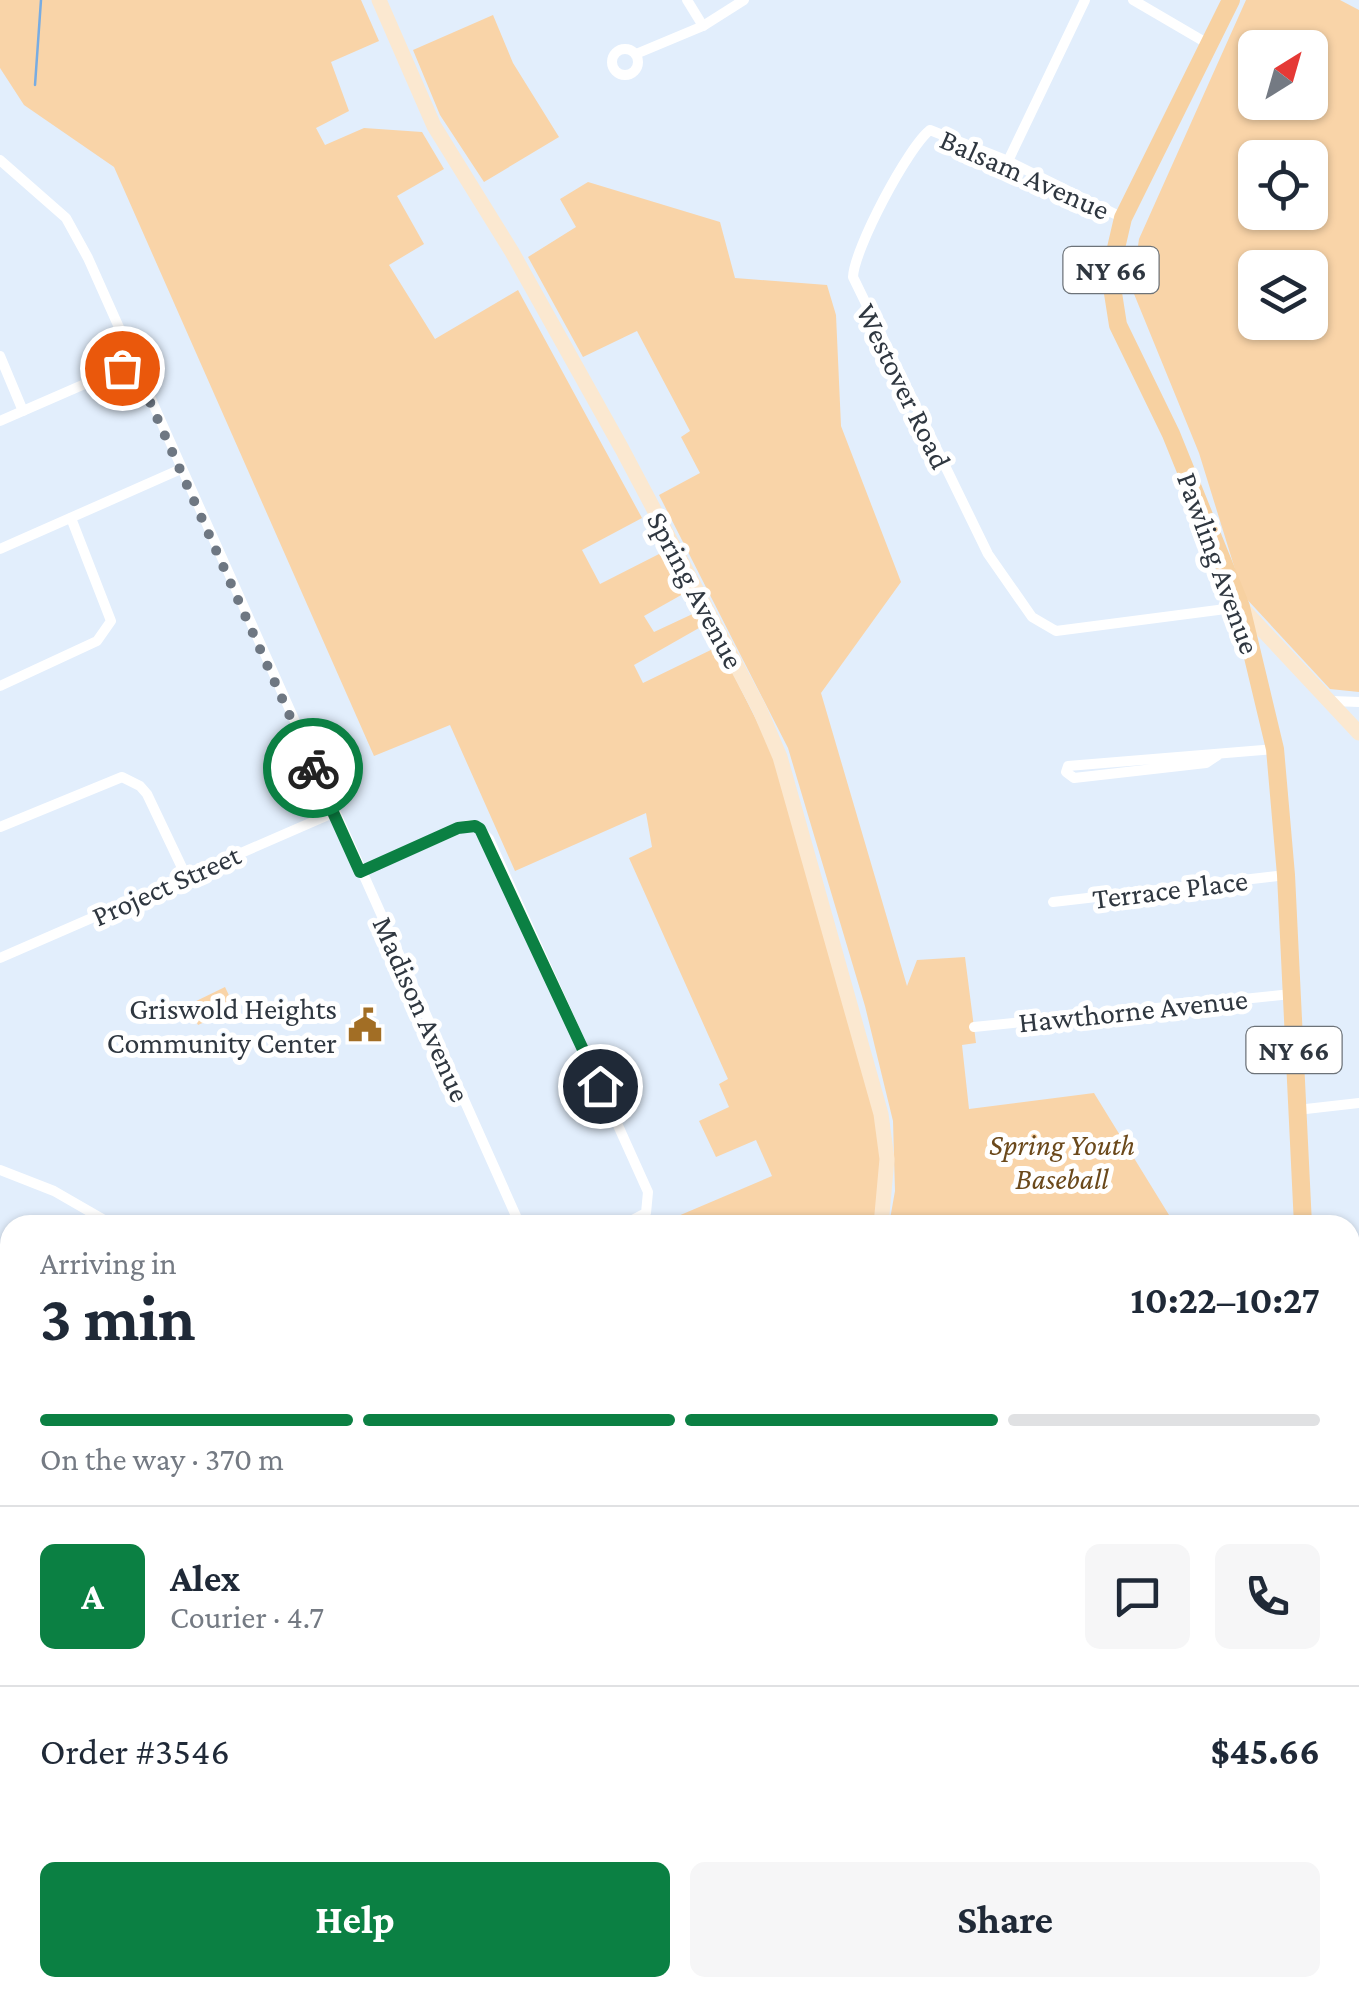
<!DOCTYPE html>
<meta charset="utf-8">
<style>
body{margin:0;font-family:"Crimson Pro",serif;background:#f6f6f7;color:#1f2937;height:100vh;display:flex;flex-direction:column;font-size:38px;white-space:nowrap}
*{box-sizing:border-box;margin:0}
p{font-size:32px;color:#747a83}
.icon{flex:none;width:55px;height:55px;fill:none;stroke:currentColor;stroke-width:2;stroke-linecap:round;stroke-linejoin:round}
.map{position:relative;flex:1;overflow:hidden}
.details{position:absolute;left:0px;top:1215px;width:1360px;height:782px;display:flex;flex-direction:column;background:#fff;border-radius:30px 30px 0 0;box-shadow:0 2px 8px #0004}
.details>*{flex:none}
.needle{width:65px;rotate:37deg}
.controls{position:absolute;left:1238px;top:30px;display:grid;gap:20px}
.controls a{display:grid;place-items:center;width:90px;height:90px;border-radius:15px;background:#fff;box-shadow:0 2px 8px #0004;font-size:50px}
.pin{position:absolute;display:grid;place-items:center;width:85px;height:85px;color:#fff;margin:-42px;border:5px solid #fff;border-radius:50%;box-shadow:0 2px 10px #0007}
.courier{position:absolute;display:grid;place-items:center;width:100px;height:100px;margin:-50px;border:8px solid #0b8043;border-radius:50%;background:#fff;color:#222;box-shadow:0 2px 12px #0007}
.head em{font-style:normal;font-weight:700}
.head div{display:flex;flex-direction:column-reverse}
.head{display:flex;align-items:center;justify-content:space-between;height:170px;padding:0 40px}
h1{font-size:65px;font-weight:700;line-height:75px}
.bar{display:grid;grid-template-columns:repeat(4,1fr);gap:15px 10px;align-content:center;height:120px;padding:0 40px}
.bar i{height:12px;border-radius:8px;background:#e0e1e3}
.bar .current{background:#0b8043}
.bar p{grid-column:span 4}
.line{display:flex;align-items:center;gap:25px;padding:0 40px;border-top:2px solid #e0e1e3}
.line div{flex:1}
.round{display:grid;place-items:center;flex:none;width:105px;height:105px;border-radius:15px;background:#f6f6f7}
.cta{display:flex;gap:20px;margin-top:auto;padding:20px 40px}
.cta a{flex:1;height:115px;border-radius:15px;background:#0b8043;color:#fff;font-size:40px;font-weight:700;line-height:115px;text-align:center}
.cta a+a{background:#f6f6f7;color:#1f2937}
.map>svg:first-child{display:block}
.green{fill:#f9d4a8;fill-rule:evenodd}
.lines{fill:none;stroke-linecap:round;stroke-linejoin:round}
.stream{stroke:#78ace2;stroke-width:2.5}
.street{stroke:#fff;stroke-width:10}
.secondary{stroke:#fbe8d0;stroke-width:15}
.primary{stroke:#f7d1a1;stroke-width:18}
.done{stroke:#6e7782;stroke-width:10;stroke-dasharray:0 18}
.route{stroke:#0b8043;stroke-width:12}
.labels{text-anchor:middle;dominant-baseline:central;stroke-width:10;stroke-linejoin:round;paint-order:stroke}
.shield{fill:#fff;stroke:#6d7379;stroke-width:2.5}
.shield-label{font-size:28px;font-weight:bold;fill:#2f3740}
.street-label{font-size:30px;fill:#2f3740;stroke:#fff}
.poi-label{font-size:30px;fill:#2f3740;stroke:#fff;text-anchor:end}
.park-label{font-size:30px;font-style:italic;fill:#6b491b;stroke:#fff}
</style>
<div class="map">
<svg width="1359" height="1997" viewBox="0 0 1359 1997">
<rect width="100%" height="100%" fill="#e2eefc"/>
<g class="green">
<polygon points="0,0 361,0 379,41 331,62 349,111 316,128 325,145 364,128 422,132 444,169 397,196 424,244 389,265 435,339 518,290 642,518 582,550 600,584 661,553 683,594 644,616 654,632 699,611 706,624 634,665 643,683 719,646 774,755 879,1130 881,1169 875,1225 674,1225 671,1219 772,1176 756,1140 716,1157 699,1121 729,1107 719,1084 728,1079 629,858 652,847 646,813 515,871 450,725 374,756 114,167 24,105 0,68"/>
<path d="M1246,0H1340L1359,10V692L1330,689L1243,595L1199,453L1132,289L1139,239ZM1255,48H1310V102H1255ZM1255,158H1310V212H1255ZM1255,268H1310V322H1255Z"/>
<polygon points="493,15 513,63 559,137 484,182 440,115 413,50"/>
<polygon points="588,182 720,222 735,278 827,285 836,315 841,426 901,582 821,693 907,986 917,960 965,957 976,1043 962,1045 969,1109 1094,1093 1169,1215 1165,1225 889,1225 895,1191 893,1121 865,1006 788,748 659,495 700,473 681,437 690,431 637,331 583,357 528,257 576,227 560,199"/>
<polygon points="225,987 235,1008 198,1025 188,1005"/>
<polygon points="0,1364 10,1366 10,1652 0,1650"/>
<polygon points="176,1988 551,1988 556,1997 171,1997"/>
</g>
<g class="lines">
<g class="stream">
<polyline points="35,85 41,0"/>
<polyline points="0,1790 10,1794"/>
<polyline points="442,1988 450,1997"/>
</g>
<g class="street">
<polyline points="687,0 703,26"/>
<polyline points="1133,0 1210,45"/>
<circle cx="625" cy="62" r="13"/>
<polyline points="636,54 703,26 744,0"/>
<polyline points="0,160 66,218 88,258 520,1225"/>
<polyline points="1008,161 1085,0"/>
<path d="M1123,218L1008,161L930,130C908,147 854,249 853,277L988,554L1032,617L1056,631L1241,607"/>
<polyline points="0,356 23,411"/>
<polyline points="0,421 133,363"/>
<polyline points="0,549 181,469"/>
<polyline points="0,686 97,641 111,621 71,518"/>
<polyline points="1332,701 1359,702"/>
<polyline points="1218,755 1206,763 1074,778 1066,772 1068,766 1275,749"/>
<polyline points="0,827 122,777 140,786 147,794 186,876"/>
<polyline points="360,872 468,825 475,825 489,839 648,1192 646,1213 623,1225"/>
<polyline points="1053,902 1286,875"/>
<polyline points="0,958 333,813"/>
<polyline points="974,1027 1291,994"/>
<polyline points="1297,1110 1359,1103"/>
<polyline points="0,1170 54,1191 113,1225"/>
<polyline points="1350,1269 1359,1269"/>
<polyline points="1350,1393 1359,1394"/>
<polyline points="1350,1639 1359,1640"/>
<polyline points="1350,1768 1359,1770"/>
<polyline points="633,1988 647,1997"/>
</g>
<g class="secondary">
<polyline points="379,0 434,126 512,252 622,449 759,708 780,757 881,1114 887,1159 881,1225"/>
<polyline points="1241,607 1359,733"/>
<polyline points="0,1672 10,1672"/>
<polyline points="927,1988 935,1997"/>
</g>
<g class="primary">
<polyline points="1231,0 1123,218 1110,274 1118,325 1171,434 1241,607 1275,749 1286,875 1303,1225"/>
<polyline points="1220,1997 1222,1988"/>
</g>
</g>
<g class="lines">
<polyline class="done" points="122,368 133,364 313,768"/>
<polyline class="route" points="313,768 360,872 458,828 475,826 480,829 600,1086"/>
</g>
<defs>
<g id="civic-bare" transform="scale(2.7)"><path d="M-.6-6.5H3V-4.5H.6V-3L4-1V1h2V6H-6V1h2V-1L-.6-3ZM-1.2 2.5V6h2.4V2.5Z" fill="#a26e25" stroke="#fff" stroke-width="2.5" paint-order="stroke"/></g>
</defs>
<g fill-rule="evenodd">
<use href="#civic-bare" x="365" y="1025"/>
</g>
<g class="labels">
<g class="shield">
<rect x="1063.5" y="247" width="95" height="46" rx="8"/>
<rect x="1246.5" y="1027" width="95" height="46" rx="8"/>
</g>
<g class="shield-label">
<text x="1111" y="270">NY 66</text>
<text x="1294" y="1050">NY 66</text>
</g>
<g class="street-label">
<text transform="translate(1025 174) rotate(24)">Balsam Avenue</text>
<text transform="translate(904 386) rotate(64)">Westover Road</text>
<text transform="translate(1219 563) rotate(70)">Pawling Avenue</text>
<text transform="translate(696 590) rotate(62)">Spring Avenue</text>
<text transform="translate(166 885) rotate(-24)">Project Street</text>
<text transform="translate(1170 889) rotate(-7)">Terrace Place</text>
<text transform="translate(422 1009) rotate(66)">Madison Avenue</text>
<text transform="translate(1133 1010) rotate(-6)">Hawthorne Avenue</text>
</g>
<g class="poi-label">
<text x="337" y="1008">Griswold Heights<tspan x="337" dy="34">Community Center</tspan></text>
</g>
<g class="park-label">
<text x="1062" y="1144">Spring Youth<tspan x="1062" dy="34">Baseball</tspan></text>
</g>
</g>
</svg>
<div class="controls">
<a><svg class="needle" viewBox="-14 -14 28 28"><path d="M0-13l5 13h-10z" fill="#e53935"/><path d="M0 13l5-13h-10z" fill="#747a83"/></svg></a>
<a><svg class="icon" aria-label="locate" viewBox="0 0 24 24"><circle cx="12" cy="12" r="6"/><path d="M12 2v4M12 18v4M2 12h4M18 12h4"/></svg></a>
<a><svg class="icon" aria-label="layers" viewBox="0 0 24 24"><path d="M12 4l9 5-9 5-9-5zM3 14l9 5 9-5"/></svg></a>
</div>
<div class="pin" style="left:122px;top:368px;background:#ea580c"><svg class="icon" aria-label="bag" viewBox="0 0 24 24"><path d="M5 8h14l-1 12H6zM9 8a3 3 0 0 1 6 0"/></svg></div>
<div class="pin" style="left:600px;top:1086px;background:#1f2937"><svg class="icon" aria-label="home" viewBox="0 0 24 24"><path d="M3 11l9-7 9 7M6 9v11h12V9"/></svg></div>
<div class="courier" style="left:313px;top:768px"><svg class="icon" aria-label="bike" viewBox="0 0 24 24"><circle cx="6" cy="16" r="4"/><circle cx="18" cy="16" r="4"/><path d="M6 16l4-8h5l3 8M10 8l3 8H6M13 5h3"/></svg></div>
<section class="details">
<div class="head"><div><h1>3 min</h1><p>Arriving in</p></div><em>10:22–10:27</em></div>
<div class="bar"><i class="current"></i><i class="current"></i><i class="current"></i><i></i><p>On the way · 370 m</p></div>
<div class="line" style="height:180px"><b class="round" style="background:#0b8043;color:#fff">A</b><div><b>Alex</b><p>Courier · 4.7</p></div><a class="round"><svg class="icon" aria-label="chat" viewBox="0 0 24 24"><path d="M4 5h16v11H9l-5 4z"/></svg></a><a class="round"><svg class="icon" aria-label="phone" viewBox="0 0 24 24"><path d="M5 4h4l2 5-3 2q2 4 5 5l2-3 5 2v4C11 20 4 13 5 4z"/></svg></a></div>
<div class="line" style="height:130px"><div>Order #3546</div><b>$45.66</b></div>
<div class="cta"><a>Help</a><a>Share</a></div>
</section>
</div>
